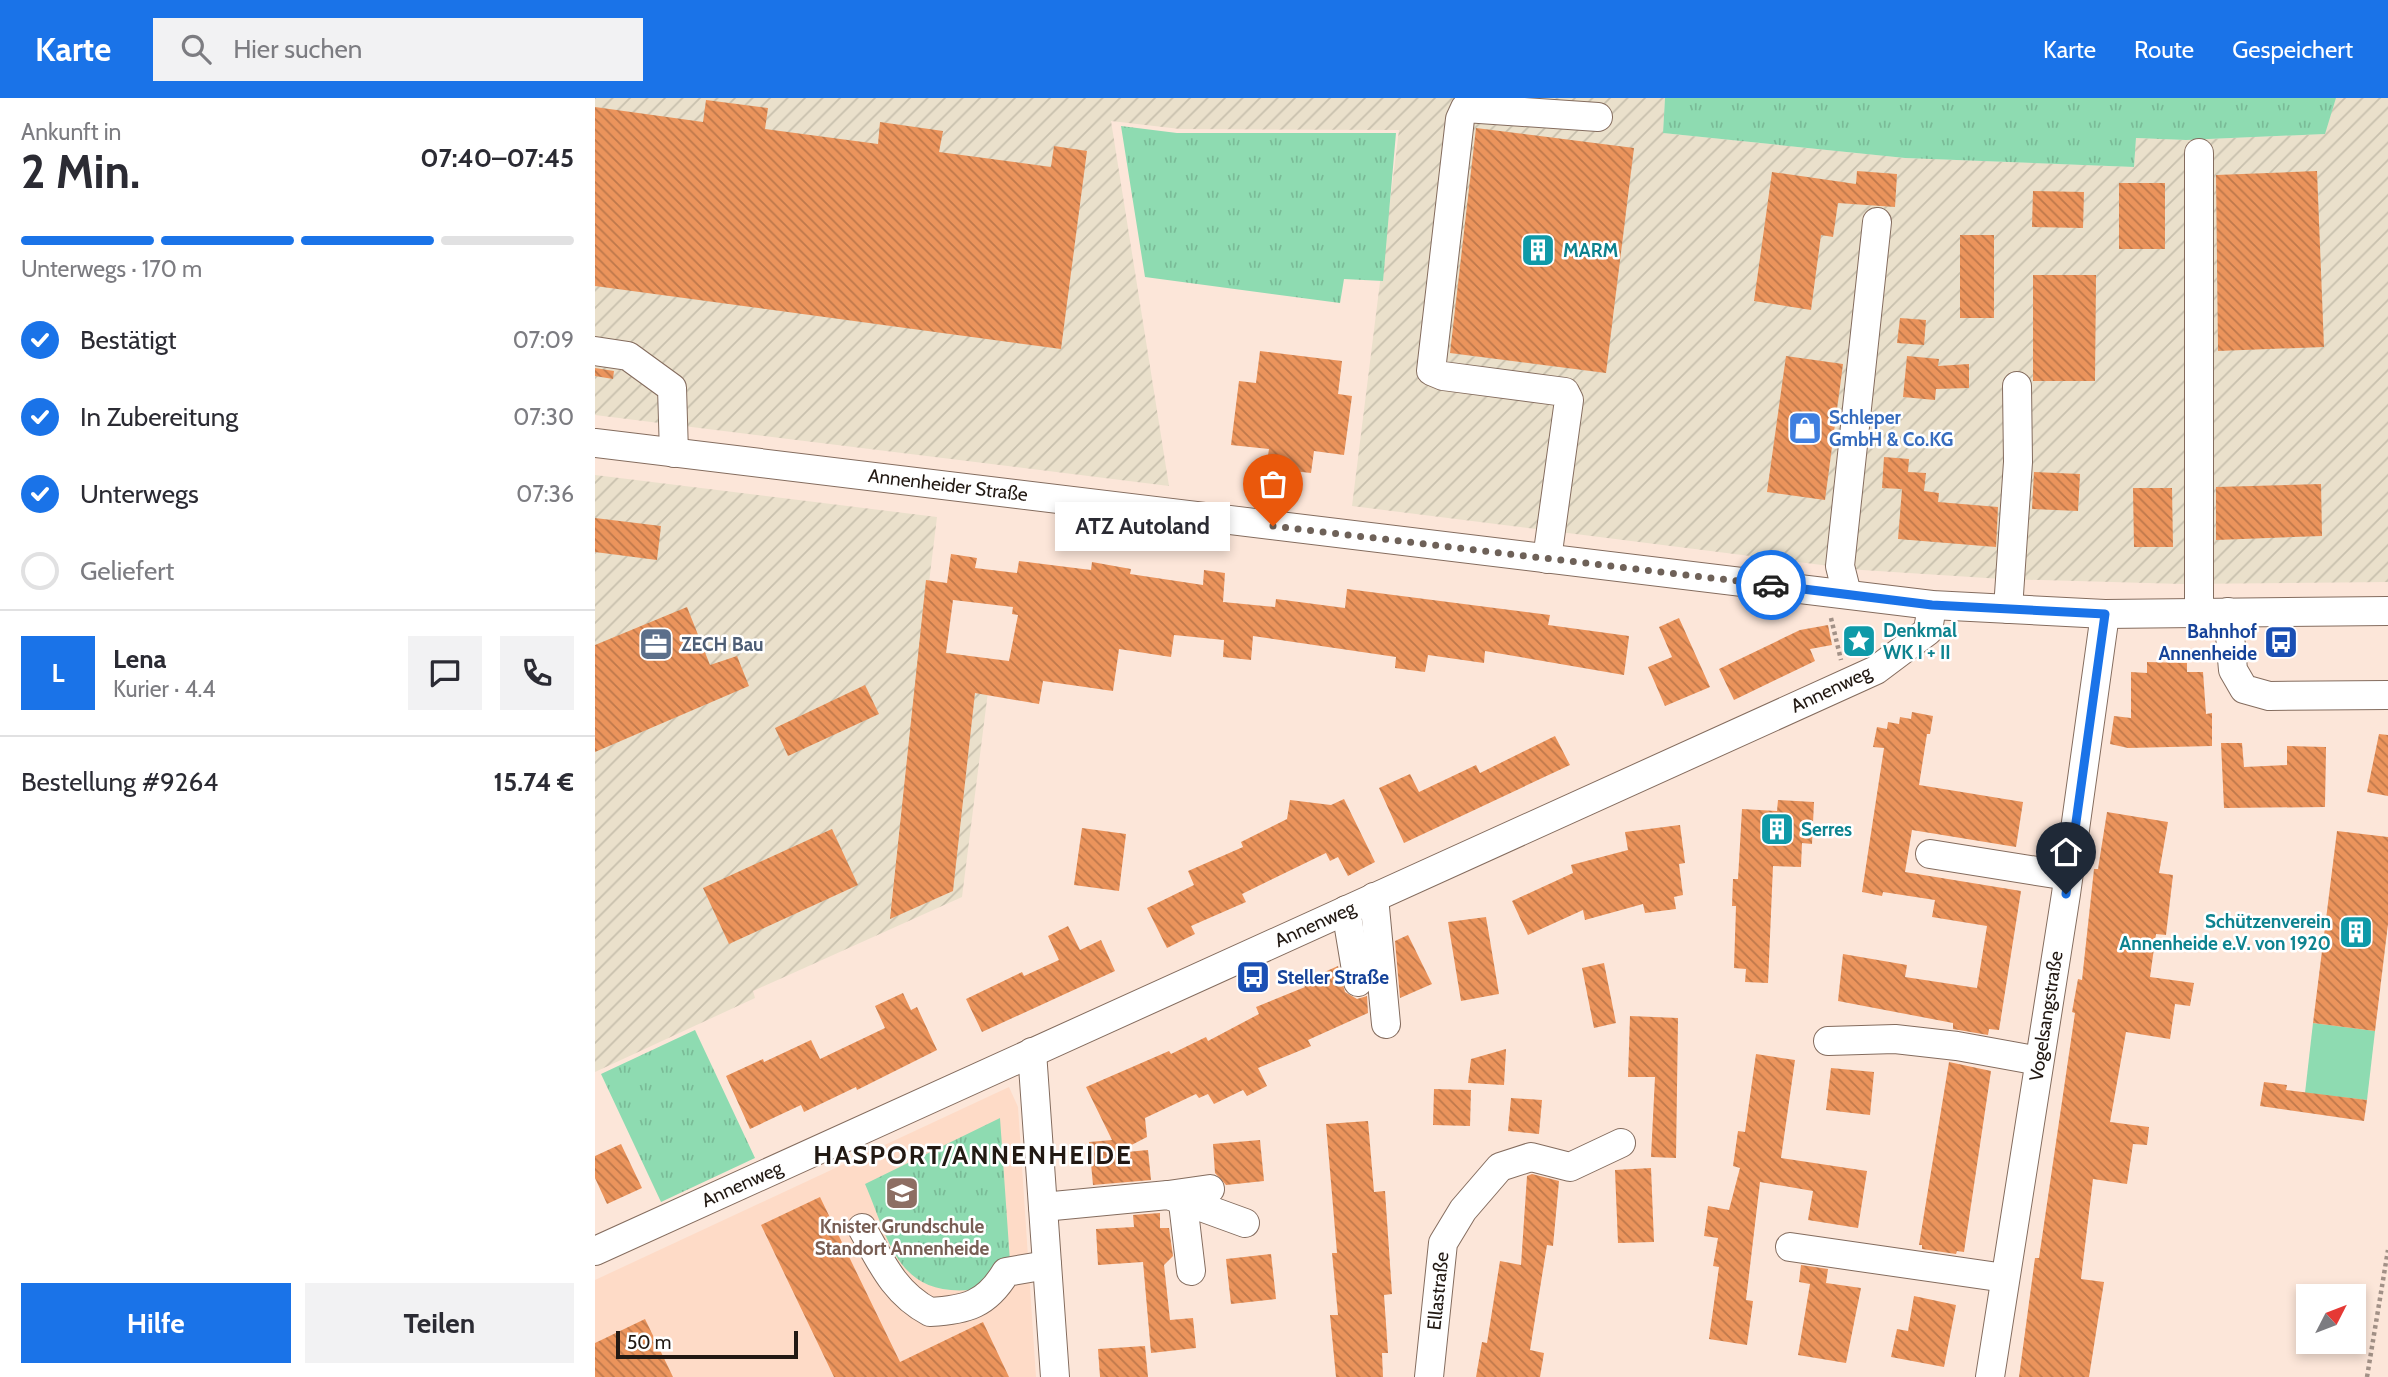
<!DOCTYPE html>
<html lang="de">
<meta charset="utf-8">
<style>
body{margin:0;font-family:Cabin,sans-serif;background:#f2f2f3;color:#2b2b33;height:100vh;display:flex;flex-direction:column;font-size:26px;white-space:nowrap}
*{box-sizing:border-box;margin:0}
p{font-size:23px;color:#7c7c81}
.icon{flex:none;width:38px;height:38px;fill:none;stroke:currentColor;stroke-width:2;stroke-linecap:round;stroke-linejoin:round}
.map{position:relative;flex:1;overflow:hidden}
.sheet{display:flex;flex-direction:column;background:#fff;width:595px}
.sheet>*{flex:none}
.needle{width:46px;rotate:48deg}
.tools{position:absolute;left:1701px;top:1186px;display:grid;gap:14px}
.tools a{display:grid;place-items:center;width:70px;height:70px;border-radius:0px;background:#fff;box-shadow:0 4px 10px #0003;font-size:35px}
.scale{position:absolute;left:21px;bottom:18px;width:182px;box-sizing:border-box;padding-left:7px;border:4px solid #221913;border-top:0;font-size:19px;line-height:24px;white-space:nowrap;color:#221913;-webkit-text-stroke:5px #fff;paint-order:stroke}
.pin{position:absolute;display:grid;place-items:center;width:60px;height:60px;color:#fff;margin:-72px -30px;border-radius:50% 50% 50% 0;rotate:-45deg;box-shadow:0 0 7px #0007}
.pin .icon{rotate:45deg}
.courier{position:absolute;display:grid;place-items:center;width:70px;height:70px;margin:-35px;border:5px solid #1a73e8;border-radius:50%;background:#fff;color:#222;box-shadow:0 2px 9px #0007}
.bubble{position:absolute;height:49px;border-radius:0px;background:#fff;box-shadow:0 4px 10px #0003;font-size:23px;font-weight:700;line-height:49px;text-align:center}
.headline em{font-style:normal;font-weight:700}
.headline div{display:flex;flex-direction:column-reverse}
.headline{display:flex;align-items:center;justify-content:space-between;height:119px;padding:0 21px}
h1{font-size:46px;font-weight:700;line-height:52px}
.bar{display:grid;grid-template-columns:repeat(4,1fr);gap:10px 7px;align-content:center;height:84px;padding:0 21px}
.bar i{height:9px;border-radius:5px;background:#e1e1e2}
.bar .active{background:#1a73e8}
.bar p{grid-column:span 4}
.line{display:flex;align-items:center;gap:18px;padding:0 21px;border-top:2px solid #e1e1e2}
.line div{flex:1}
.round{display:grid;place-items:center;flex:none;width:74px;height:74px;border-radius:0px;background:#f2f2f3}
ol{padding:0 21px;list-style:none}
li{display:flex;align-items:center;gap:21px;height:77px}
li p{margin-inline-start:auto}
li .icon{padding:7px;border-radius:50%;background:#1a73e8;color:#fff;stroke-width:4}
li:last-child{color:#7c7c81}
li i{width:38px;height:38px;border:4px solid #e1e1e2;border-radius:50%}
.button{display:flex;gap:14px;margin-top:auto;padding:14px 21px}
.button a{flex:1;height:80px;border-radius:0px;background:#1a73e8;color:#fff;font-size:28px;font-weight:700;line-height:80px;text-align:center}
.button a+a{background:#f2f2f3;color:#2b2b33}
header{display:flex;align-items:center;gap:42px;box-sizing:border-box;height:98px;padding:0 35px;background:#1a73e8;color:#fff}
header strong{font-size:33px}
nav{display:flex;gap:38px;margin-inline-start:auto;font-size:24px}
.search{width:490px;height:63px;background:#f2f2f3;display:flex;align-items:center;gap:18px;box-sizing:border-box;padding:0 24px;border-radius:0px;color:#7c7c81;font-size:26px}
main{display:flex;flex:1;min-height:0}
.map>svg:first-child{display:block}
.built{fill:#fedbc7}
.industrial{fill:url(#industrial-furrows)}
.grass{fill:url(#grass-tufts)}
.pitch{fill:#8edbb1}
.building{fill:url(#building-back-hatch);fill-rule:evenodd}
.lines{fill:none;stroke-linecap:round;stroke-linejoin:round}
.minor-casing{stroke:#846c5e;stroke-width:30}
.path{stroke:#a29187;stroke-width:4.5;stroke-dasharray:3.5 3.5;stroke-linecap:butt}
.minor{stroke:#fff;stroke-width:28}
.done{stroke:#6e6158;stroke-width:7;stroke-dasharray:0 12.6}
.route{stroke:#1a73e8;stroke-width:9}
.labels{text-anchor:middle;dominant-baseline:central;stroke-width:5;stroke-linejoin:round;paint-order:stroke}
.culture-label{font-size:19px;font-weight:bold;fill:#0d838f;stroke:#fff;text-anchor:start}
.shop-label{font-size:19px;font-weight:bold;fill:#366cbe;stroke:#fff;text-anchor:start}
.street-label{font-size:19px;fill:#221913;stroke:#fff}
.transit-label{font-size:19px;font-weight:bold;fill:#164399;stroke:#fff;text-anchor:end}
.service-label{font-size:19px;font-weight:bold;fill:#4e5e75;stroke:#fff;text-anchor:start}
.education-label{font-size:19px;font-weight:bold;fill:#785e54;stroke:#fff}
.district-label{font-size:26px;font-weight:bold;letter-spacing:2px;fill:#221913;stroke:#fff}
</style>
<header>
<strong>Karte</strong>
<div class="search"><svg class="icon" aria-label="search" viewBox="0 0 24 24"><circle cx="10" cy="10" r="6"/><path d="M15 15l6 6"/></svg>Hier suchen</div>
<nav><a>Karte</a><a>Route</a><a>Gespeichert</a></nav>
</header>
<main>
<section class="sheet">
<div class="headline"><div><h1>2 Min.</h1><p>Ankunft in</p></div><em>07:40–07:45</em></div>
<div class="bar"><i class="active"></i><i class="active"></i><i class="active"></i><i></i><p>Unterwegs · 170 m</p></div>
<ol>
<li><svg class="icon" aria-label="check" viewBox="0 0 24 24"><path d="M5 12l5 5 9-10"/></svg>Bestätigt<p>07:09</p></li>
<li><svg class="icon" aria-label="check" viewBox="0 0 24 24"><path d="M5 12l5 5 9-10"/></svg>In Zubereitung<p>07:30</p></li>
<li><svg class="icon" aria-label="check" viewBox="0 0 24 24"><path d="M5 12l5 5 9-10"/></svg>Unterwegs<p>07:36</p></li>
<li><i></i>Geliefert</li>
</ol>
<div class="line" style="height:126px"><b class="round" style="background:#1a73e8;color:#fff">L</b><div><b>Lena</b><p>Kurier · 4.4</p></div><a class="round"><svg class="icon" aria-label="chat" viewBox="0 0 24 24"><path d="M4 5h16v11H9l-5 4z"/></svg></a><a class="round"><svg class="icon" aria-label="phone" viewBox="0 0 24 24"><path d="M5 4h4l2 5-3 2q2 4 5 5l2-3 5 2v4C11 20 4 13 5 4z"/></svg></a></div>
<div class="line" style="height:91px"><div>Bestellung #9264</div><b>15.74 €</b></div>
<div class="button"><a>Hilfe</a><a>Teilen</a></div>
</section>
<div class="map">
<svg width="1793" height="1279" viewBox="0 0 1793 1279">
<defs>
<pattern id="industrial-furrows" width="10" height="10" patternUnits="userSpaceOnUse" patternTransform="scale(1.75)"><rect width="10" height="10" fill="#eae0cb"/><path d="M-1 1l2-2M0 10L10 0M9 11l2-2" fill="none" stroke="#c8c0ad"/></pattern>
<pattern id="grass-tufts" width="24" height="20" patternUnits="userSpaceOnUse" patternTransform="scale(1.75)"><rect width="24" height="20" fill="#8edbb1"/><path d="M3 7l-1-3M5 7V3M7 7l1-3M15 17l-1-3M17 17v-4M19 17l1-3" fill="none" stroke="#7abb97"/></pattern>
<pattern id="building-back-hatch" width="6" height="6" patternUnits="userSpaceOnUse" patternTransform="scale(1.75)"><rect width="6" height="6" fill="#eb945c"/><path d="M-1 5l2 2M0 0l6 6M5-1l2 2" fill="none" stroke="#be784b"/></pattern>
</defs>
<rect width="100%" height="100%" fill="#fce6d9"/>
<polygon class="built" points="414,989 423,1009 441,1279 0,1279 0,1182"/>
<g class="industrial">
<polygon points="0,0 1070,0 1068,35 1310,60 1539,69 1541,40 1591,42 1729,36 1741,0 1793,0 1793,484 1588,486 1407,481 1267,472 757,408 804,32 585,31 516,23 574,388 0,317"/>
<polygon points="0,377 342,419 326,550 397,562 367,799 158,893 160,900 0,974"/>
</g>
<g class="grass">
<polygon points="1070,0 1741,0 1730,36 1591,42 1541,40 1539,69 1310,60 1068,35"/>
<polygon points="526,28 582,35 801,35 788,183 749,181 745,205 550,179"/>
<polygon points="100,932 160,1060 66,1104 6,976"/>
<path d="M405,1020L416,1178C404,1182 388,1191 375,1192C301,1198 294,1141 270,1086Z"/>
</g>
<polygon class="pitch" points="1718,925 1780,933 1772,1002 1710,995"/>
<g class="building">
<polygon points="111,2 173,10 170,31 283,46 285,24 348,33 344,54 456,69 459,48 492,53 466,251 0,188 0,9 108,24"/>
<polygon points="881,30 1039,50 1011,275 855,255"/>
<polygon points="1262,73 1302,76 1300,109 1243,105 1238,139 1226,137 1216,212 1159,203 1177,74 1261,86"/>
<polygon points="1722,73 1729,249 1623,253 1621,77"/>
<rect x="1524" y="85" width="46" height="66"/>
<polygon points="1438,93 1489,94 1488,130 1437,129"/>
<rect x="1365" y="137" width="34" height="83"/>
<polygon points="1438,177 1501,177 1500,283 1438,283"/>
<polygon points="1305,220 1331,222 1329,247 1302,245"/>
<polygon points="665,253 747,263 743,296 757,298 749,357 719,353 716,375 671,370 674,351 636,347 644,283 661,285"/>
<polygon points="1191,258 1248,266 1230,402 1172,394"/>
<polygon points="1312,258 1344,261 1343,268 1374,266 1374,290 1341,291 1340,302 1308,299"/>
<polygon points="0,270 19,273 18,281 0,278"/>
<polygon points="1289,359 1314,361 1313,374 1331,375 1329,393 1344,395 1343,404 1403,409 1401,449 1303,441 1307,391 1287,390"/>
<polygon points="1439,374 1485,376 1483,413 1437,411"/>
<polygon points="1726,386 1727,438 1621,442 1621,389"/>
<polygon points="1538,390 1577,390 1578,449 1539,449"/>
<polygon points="0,420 66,428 62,462 0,454"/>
<path d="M356,456L382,460L380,470L422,475L424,463L496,472L497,464L536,471L535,476L608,487L609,472L630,475L628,504L680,509L681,501L750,510L752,491L955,517L953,527L1034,538L1029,577L890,553L889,565L833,557L830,574L800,570L801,559L658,538L656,562L628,559L629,542L579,537L576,559L524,551L518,593L448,583L444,606L380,595L358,793L295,821L331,482L352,485ZM358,502L418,509L417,516L423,517L414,563L351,555Z"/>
<polygon points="92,509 115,567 142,558 154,588 0,654 0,547"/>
<polygon points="1084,520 1115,589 1070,608 1053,569 1077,559 1064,529"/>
<polygon points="1233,527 1237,547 1215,551 1220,563 1139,602 1124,571 1205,532"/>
<polygon points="1552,564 1592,565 1592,574 1608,574 1611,616 1617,615 1617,648 1533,650 1515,646 1519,618 1536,620 1536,574 1552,575"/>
<polygon points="270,587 284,616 193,658 180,630"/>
<polygon points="1317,614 1338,618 1335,636 1332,636 1324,687 1428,704 1421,749 1317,732 1310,774 1426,793 1404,932 1394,931 1393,937 1358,931 1358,925 1243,903 1248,856 1312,867 1310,879 1382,890 1392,828 1337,819 1340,802 1288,794 1287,798 1267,794 1289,650 1278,649 1282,629 1292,631 1293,624 1304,626 1305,619 1316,621"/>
<polygon points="1784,636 1793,637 1793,698 1772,694"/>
<polygon points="960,638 975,667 809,745 784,690 815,676 824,694 881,667 885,675"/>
<polygon points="1626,645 1647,645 1649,669 1692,667 1692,648 1731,649 1730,709 1629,710"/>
<polygon points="749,701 780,764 753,778 743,759 735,763 731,755 647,796 651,804 596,828 600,836 572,850 552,810 599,787 593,773 648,749 646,744 692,721 695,702 736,707"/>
<polygon points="1183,702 1219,704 1217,746 1207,745 1206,769 1178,768 1173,885 1150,884 1151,871 1139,870 1141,808 1137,808 1138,781 1143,781 1147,711 1182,713"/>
<polygon points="1512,714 1573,724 1564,775 1578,777 1571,837 1561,836 1555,879 1599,885 1595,908 1580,906 1575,941 1531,934 1515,1024 1554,1029 1552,1047 1538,1046 1532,1086 1498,1081 1486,1181 1509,1184 1494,1279 1424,1279 1440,1160 1444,1160 1480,915 1477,914 1483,881 1487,882 1499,771 1503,771"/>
<polygon points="1085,727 1090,765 1084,766 1088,797 1079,799 1081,811 1050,815 1048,806 990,822 988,812 933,837 917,803 978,775 976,767 1033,752 1030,734"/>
<polygon points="487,730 531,736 524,793 479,787"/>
<polygon points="237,731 263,787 134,846 108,790"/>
<polygon points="1742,733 1793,739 1793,826 1780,933 1718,925"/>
<polygon points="891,819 904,896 866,903 853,824"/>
<polygon points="473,828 485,852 506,842 520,873 387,934 371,901 427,874 429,878 464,862 453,838"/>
<polygon points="813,837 837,886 805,900 800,843"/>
<polygon points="1009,865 1021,925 999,930 987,870"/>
<polygon points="743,868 750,894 762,901 772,898 773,915 713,942 716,948 663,970 672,988 652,998 648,992 619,1006 613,996 604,1000 601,996 550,1020 552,1039 521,1055 553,1052 556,1082 498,1087 494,1044 517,1042 491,989 574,953 576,956 611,939 613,943 664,916 661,909 710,889 707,884"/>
<polygon points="308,895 316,912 322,909 342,952 262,992 261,989 209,1014 206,1007 155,1031 131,978 168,961 169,964 216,942 225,961 290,930 280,908"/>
<polygon points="1035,918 1083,920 1081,1060 1056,1059 1060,979 1033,979"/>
<polygon points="911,951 909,987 873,985 876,961"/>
<polygon points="1161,956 1200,962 1186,1060 1272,1073 1263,1130 1213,1122 1218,1093 1165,1084 1151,1202 1158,1203 1152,1247 1114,1241 1124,1169 1118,1168 1123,1140 1109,1138 1113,1108 1134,1112 1145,1070 1138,1068 1143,1033 1150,1034"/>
<polygon points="1354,964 1396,973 1369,1154 1362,1153 1361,1156 1327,1151 1327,1147 1324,1147"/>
<polygon points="1236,970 1279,974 1275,1017 1231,1012"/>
<polygon points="1669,984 1692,987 1691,992 1772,1002 1769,1023 1665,1008"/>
<polygon points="839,991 876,992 875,1028 838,1027"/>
<polygon points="916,1000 947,1002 944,1036 913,1033"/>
<polygon points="773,1023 779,1094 790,1093 797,1196 789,1197 793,1255 787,1255 788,1279 741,1279 735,1217 743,1217 737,1155 742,1155 731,1026"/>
<polygon points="665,1042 669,1083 631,1087 620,1075 618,1046"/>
<polygon points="26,1046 47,1090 12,1106 0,1080 0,1058"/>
<polygon points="1056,1070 1059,1144 1023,1145 1020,1072"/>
<polygon points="937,1076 964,1083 958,1148 952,1147 935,1252 949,1255 945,1279 881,1279 887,1244 892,1245 905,1163 926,1167 932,1078"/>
<polygon points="225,1099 305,1264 388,1224 414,1279 239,1279 166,1127"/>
<polygon points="565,1115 565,1130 574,1130 578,1158 569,1167 575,1222 598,1220 601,1250 556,1255 548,1164 503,1167 501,1131 539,1129 538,1117"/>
<polygon points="676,1156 681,1201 636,1206 631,1161"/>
<polygon points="1206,1167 1233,1171 1231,1185 1266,1190 1251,1265 1203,1257 1215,1186 1204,1184"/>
<polygon points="1319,1198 1361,1207 1349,1269 1296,1259 1302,1231 1313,1233"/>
<polygon points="50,1221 78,1279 0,1279 0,1245"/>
<polygon points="550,1248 553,1279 505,1279 503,1251"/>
</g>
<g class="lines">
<g class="minor-casing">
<g id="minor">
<polyline points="1604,55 1604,514"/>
<polyline points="0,253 33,258 77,290 79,355"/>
<polyline points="0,345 1337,507 1510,516 1793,513"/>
<polyline points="952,461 974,302 970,294 848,278 836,273 865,21 870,10 1003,19"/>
<polyline points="1252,496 1245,468 1282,124"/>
<polyline points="1413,511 1423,364 1422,288"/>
<polyline points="1633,514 1638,572 1649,591 1674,598 1793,597"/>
<polyline points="1335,756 1473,778"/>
<polyline points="779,799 791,926"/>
<polyline points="751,812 763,884"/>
<polyline points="1233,943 1300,941 1362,948 1444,963"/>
<polyline points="437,954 460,1279"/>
<polyline points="573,1097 615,1091"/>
<polyline points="588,1105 596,1173"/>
<polyline points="448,1109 573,1097 650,1125"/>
<path d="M267,1130C286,1164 299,1195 335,1214C372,1212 392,1206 411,1174L452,1167"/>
<polyline points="1195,1149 1410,1180"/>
<polyline points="0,1153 1281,572 1333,533 1337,507"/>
<polyline points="834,1279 848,1145 868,1112 905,1069 936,1059 975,1069 1026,1045"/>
<polyline points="1395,1279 1471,796 1510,516"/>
</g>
</g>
<g class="path">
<polyline points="1236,520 1246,562"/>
<polyline points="1772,1279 1793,1152"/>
</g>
<use href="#minor" class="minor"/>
</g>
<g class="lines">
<polyline class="done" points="678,428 1176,487"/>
<polyline class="route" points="1176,487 1337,507 1510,516 1471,796"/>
</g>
<defs>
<g id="building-square" transform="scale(1.75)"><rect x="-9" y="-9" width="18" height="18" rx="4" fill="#0f9aa8" stroke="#fff"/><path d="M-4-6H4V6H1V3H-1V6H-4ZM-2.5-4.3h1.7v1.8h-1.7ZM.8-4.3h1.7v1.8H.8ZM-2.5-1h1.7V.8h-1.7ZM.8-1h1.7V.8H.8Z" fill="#fff"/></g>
<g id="shop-square" transform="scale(1.75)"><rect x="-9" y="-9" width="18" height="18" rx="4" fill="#3f7fe0" stroke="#fff"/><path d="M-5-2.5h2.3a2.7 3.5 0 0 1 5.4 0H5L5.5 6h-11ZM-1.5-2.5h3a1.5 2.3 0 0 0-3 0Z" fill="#fff"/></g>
<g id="sight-square" transform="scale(1.75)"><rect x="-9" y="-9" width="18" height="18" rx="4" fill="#0f9aa8" stroke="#fff"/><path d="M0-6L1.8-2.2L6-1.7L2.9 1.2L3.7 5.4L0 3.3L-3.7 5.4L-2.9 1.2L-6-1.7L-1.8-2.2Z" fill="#fff"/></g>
<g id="bus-square" transform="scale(1.75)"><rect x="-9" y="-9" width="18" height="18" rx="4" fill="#1a4fb4" stroke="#fff"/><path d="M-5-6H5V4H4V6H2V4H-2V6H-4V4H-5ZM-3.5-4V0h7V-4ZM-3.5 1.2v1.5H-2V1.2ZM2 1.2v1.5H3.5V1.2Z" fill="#fff"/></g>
<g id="office-square" transform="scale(1.75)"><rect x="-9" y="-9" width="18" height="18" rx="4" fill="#5c6f8a" stroke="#fff"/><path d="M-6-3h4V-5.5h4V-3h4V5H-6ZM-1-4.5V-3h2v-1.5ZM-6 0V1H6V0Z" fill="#fff"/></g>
<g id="school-square" transform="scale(1.75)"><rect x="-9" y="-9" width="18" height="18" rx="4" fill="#8d6e63" stroke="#fff"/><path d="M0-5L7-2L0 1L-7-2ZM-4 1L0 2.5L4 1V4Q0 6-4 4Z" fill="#fff"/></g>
</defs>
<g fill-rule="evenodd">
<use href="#building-square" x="943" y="152"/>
<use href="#shop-square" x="1210" y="330"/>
<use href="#sight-square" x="1264" y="543"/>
<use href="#bus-square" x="1686" y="544"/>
<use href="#office-square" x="61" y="546"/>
<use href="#building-square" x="1182" y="731"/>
<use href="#building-square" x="1761" y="834"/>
<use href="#bus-square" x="658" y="879"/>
<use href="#school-square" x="307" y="1095"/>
</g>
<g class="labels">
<g class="culture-label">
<text x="968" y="152">MARM</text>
<text x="1288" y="532">Denkmal<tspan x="1288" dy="22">WK I + II</tspan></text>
<text x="1206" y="731">Serres</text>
<text x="1736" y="823" text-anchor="end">Schützenverein<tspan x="1736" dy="22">Annenheide e.V. von 1920</tspan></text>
</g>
<g class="shop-label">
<text x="1234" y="319">Schleper<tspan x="1234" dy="22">GmbH &amp; Co.KG</tspan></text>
</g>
<g class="street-label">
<text transform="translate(353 387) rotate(7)">Annenheider Straße</text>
<text transform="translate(1236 591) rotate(-25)">Annenweg</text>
<text transform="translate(720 826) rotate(-24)">Annenweg</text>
<text transform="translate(1451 918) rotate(-81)">Vogelsangstraße</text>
<text transform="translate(147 1086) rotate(-24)">Annenweg</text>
<text transform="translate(843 1193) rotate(-84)">Ellastraße</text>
</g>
<g class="transit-label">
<text x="1662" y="533">Bahnhof<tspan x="1662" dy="22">Annenheide</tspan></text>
<text x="682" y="879" text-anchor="start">Steller Straße</text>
</g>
<g class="service-label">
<text x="86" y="546">ZECH Bau</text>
</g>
<g class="education-label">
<text x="307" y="1128">Knister Grundschule<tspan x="307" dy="22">Standort Annenheide</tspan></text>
</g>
<g class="district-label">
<text x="378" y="1057">HASPORT/ANNENHEIDE</text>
</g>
</g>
</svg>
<div class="tools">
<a><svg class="needle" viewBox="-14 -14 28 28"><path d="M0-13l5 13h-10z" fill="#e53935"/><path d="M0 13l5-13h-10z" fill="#7c7c81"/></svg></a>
</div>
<div class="scale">50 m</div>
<div class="pin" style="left:678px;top:428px;background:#ea580c"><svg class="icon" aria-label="bag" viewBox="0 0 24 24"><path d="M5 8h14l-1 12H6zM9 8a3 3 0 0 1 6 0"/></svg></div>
<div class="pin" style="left:1471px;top:796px;background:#1f2937"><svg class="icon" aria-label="home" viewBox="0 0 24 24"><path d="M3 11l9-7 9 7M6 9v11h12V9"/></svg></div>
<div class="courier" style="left:1176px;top:487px"><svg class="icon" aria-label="car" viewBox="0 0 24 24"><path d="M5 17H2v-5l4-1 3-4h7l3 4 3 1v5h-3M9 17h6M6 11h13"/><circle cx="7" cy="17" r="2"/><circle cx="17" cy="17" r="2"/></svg></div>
<div class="bubble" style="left:460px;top:404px;width:175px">ATZ Autoland</div>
</div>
</main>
